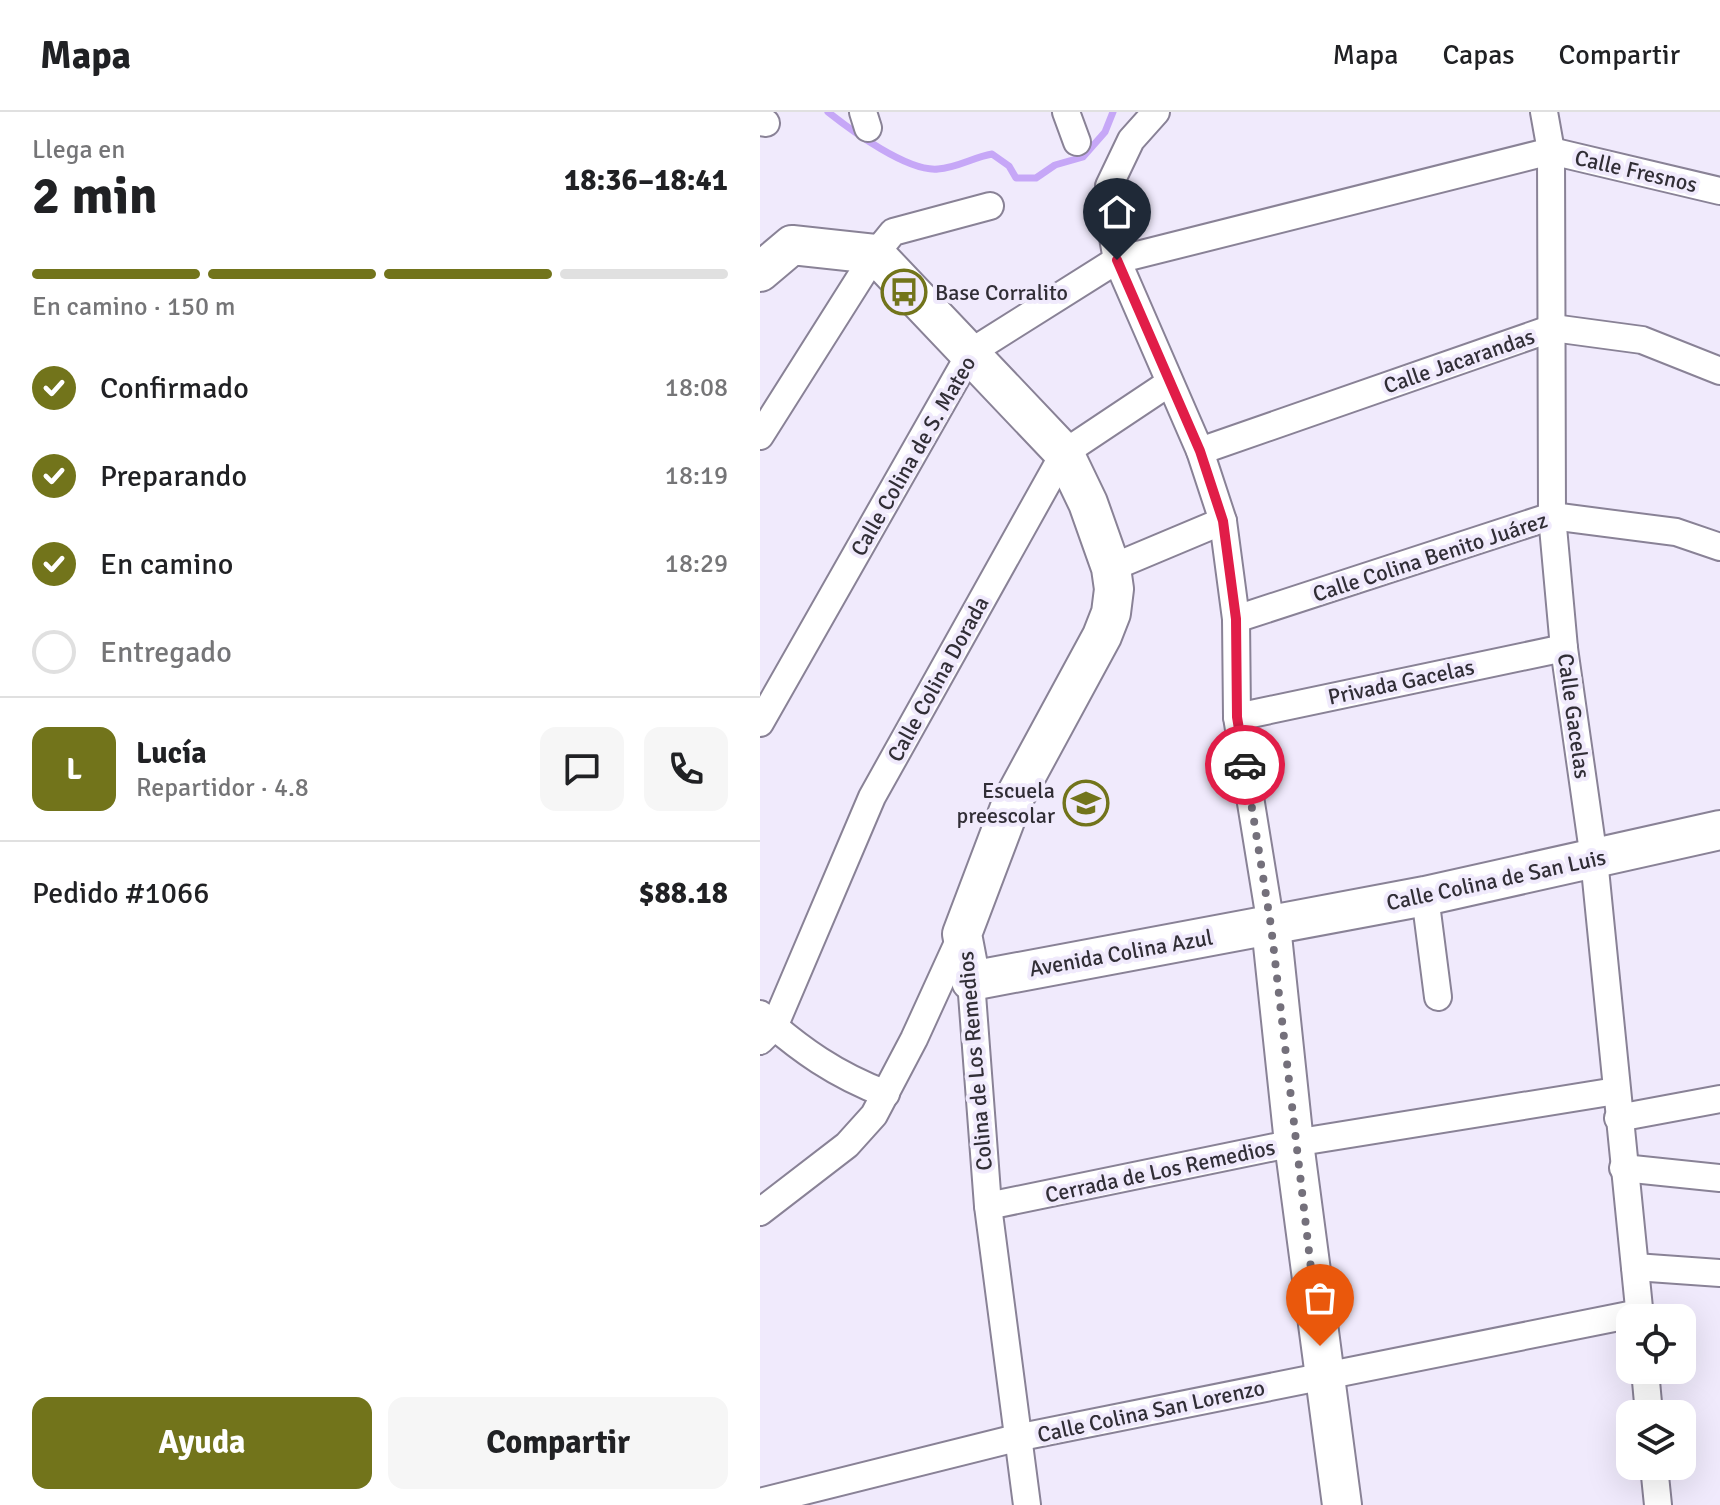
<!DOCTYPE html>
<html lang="es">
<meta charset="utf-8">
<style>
body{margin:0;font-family:Signika,sans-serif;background:#f6f6f6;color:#202124;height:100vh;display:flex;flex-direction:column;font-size:30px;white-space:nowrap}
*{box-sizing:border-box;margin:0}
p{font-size:26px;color:#757577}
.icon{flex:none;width:44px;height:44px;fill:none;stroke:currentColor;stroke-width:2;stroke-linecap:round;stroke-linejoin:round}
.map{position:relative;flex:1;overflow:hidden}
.details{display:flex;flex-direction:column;background:#fff;width:760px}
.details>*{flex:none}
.buttons{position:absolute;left:856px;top:1192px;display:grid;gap:16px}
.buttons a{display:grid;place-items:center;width:80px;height:80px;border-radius:16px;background:#fff;box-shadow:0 8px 32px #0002;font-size:40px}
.pin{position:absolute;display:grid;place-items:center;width:68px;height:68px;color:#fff;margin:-82px -34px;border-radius:50% 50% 50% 0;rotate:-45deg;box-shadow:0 0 8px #0007}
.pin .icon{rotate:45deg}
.courier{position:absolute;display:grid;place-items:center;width:80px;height:80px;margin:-40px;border:6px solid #e11d48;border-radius:50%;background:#fff;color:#222;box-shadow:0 2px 10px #0007}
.head em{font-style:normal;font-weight:700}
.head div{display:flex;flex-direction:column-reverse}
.head{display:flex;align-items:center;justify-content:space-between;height:136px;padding:0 32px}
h1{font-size:52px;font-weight:700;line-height:60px}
.bar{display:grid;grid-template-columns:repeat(4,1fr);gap:12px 8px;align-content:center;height:96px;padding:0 32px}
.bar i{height:10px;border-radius:6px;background:#e0e0e0}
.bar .active{background:#72741b}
.bar p{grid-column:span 4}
.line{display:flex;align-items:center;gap:20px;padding:0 32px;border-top:2px solid #e0e0e0}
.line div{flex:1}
.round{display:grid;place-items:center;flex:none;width:84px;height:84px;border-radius:16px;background:#f6f6f6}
ol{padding:0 32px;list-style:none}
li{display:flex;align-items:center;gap:24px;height:88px}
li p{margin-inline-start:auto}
li .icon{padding:8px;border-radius:50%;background:#72741b;color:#fff;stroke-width:4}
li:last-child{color:#757577}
li i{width:44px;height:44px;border:4px solid #e0e0e0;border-radius:50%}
.action{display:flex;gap:16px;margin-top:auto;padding:16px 32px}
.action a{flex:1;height:92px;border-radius:16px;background:#72741b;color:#fff;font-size:32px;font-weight:700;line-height:92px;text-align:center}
.action a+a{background:#f6f6f6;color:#202124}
header{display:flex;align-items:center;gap:48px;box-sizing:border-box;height:112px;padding:0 40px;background:#fff;border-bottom:2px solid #e0e0e0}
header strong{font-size:38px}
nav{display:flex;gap:44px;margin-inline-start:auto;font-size:28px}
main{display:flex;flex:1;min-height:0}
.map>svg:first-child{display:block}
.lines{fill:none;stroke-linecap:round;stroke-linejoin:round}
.stream{stroke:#c6a7f7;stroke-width:7}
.street-casing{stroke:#898296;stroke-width:30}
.secondary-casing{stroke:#898296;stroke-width:42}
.street{stroke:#fff;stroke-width:26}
.secondary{stroke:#fff;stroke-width:38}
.done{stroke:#74707b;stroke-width:8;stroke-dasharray:0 14.4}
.route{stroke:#e11d48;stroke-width:10}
.labels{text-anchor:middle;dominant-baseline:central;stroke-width:8;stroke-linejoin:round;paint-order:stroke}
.street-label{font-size:22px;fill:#312e36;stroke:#f0eafc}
.poi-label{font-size:22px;fill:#312e36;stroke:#f0eafc;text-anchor:start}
</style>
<header>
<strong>Mapa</strong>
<nav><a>Mapa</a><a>Capas</a><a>Compartir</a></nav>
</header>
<main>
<section class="details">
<div class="head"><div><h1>2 min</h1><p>Llega en</p></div><em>18:36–18:41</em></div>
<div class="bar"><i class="active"></i><i class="active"></i><i class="active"></i><i></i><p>En camino · 150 m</p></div>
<ol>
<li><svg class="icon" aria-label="check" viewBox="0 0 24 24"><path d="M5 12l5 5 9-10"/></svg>Confirmado<p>18:08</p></li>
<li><svg class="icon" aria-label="check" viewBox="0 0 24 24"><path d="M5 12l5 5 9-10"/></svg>Preparando<p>18:19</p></li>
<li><svg class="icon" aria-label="check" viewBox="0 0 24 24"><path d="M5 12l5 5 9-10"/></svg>En camino<p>18:29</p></li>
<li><i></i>Entregado</li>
</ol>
<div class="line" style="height:144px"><b class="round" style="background:#72741b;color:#fff">L</b><div><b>Lucía</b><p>Repartidor · 4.8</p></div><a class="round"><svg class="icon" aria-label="chat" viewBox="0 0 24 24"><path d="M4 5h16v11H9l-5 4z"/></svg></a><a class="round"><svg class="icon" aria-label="phone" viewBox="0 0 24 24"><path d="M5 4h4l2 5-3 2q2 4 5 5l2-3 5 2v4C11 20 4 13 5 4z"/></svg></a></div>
<div class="line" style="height:104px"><div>Pedido #1066</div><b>$88.18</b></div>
<div class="action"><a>Ayuda</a><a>Compartir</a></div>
</section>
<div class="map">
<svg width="960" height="1393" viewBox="0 0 960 1393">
<rect width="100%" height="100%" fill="#f0eafc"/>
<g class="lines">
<path class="stream" d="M68,0C92,19 148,60 178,57C197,56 214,45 232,42L249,54L256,66H276L295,53L323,45L345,20L353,0"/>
<g class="street-casing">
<g id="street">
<polyline points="103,0 108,16"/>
<polyline points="306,0 317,30"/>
<polyline points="396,0 371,28 349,74 349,103 357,148 440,339 463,409 476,507 477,605 511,814"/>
<polyline points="784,0 791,39 792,404 804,536 834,747 880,1206"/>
<polyline points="0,10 6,11"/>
<polyline points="0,324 115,142 133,120 230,94"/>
<polyline points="440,339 793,216 882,228 960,259"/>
<polyline points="351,456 463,409"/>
<polyline points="476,507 792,404 916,420 960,435"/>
<polyline points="477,605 804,536"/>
<polyline points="0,611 211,240 357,148 791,39 960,79"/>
<polyline points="665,784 678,885"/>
<polyline points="211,869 228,1094 267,1393"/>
<path d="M0,902C40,938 76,963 126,982"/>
<polyline points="0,929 14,915 112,685 304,341 409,271"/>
<polyline points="858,1006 960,987"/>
<polyline points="863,1056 960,1066"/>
<polyline points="228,1094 534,1031 856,979"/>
<polyline points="0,1100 87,1033 114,1003 154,927 202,822"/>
<polyline points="875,1155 960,1161"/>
<polyline points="885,1258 889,1302"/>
<polyline points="894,1354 898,1393"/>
<polyline points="0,1390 256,1326 879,1201"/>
</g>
</g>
<g class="secondary-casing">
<g id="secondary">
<polyline points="0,160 32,133 115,142 304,341 328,391 351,456 354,477 351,501 342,524 252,690 202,822 211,869 665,784 960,718"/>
<polyline points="511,814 534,1031 582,1393"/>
</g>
</g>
<use href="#street" class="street"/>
<use href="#secondary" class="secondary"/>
</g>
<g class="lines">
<polyline class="done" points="485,653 511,814 560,1234"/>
<polyline class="route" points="357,148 440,339 463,409 476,507 477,605 485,653"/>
</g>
<defs>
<g id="bus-ring" transform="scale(2.3)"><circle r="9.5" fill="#f0eafc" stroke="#72741b" stroke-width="1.5"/><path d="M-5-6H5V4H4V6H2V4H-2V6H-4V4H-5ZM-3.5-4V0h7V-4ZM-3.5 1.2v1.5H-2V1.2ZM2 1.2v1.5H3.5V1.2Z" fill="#72741b"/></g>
<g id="school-ring" transform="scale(2.3)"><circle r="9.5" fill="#f0eafc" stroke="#72741b" stroke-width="1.5"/><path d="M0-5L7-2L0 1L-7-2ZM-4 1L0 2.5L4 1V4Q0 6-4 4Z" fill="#72741b"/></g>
</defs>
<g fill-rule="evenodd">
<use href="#bus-ring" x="144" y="180"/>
<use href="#school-ring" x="326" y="691"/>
</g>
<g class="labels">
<g class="street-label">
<text transform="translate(876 59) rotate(13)">Calle Fresnos</text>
<text transform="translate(699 249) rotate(-19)">Calle Jacarandas</text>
<text transform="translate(153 344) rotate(-60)">Calle Colina de S. Mateo</text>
<text transform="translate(670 445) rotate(-18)">Calle Colina Benito Juárez</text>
<text transform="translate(178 567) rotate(-61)">Calle Colina Dorada</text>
<text transform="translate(641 570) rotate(-12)">Privada Gacelas</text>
<text transform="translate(814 604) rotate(82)">Calle Gacelas</text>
<text transform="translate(736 768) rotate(-12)">Calle Colina de San Luis</text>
<text transform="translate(361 841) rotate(-10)">Avenida Colina Azul</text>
<text transform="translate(215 949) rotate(-95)">Colina de Los Remedios</text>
<text transform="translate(400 1059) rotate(-12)">Cerrada de Los Remedios</text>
<text transform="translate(391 1299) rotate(-12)">Calle Colina San Lorenzo</text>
</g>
<g class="poi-label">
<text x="175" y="180">Base Corralito</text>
<text x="295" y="678" text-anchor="end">Escuela<tspan x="295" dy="25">preescolar</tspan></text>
</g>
</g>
</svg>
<div class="buttons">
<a><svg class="icon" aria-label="locate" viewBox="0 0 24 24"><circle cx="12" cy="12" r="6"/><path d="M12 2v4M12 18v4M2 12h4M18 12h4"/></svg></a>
<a><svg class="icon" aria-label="layers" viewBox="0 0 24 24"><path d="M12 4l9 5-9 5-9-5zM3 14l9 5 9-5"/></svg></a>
</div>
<div class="pin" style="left:560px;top:1234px;background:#ea580c"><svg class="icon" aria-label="bag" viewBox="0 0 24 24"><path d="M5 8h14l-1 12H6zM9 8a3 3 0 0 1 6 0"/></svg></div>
<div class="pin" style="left:357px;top:148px;background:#1f2937"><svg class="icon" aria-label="home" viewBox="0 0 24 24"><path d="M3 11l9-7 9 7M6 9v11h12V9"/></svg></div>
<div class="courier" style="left:485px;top:653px"><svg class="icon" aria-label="car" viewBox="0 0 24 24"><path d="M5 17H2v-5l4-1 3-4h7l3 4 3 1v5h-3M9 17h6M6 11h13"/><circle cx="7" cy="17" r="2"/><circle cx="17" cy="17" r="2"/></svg></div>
</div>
</main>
